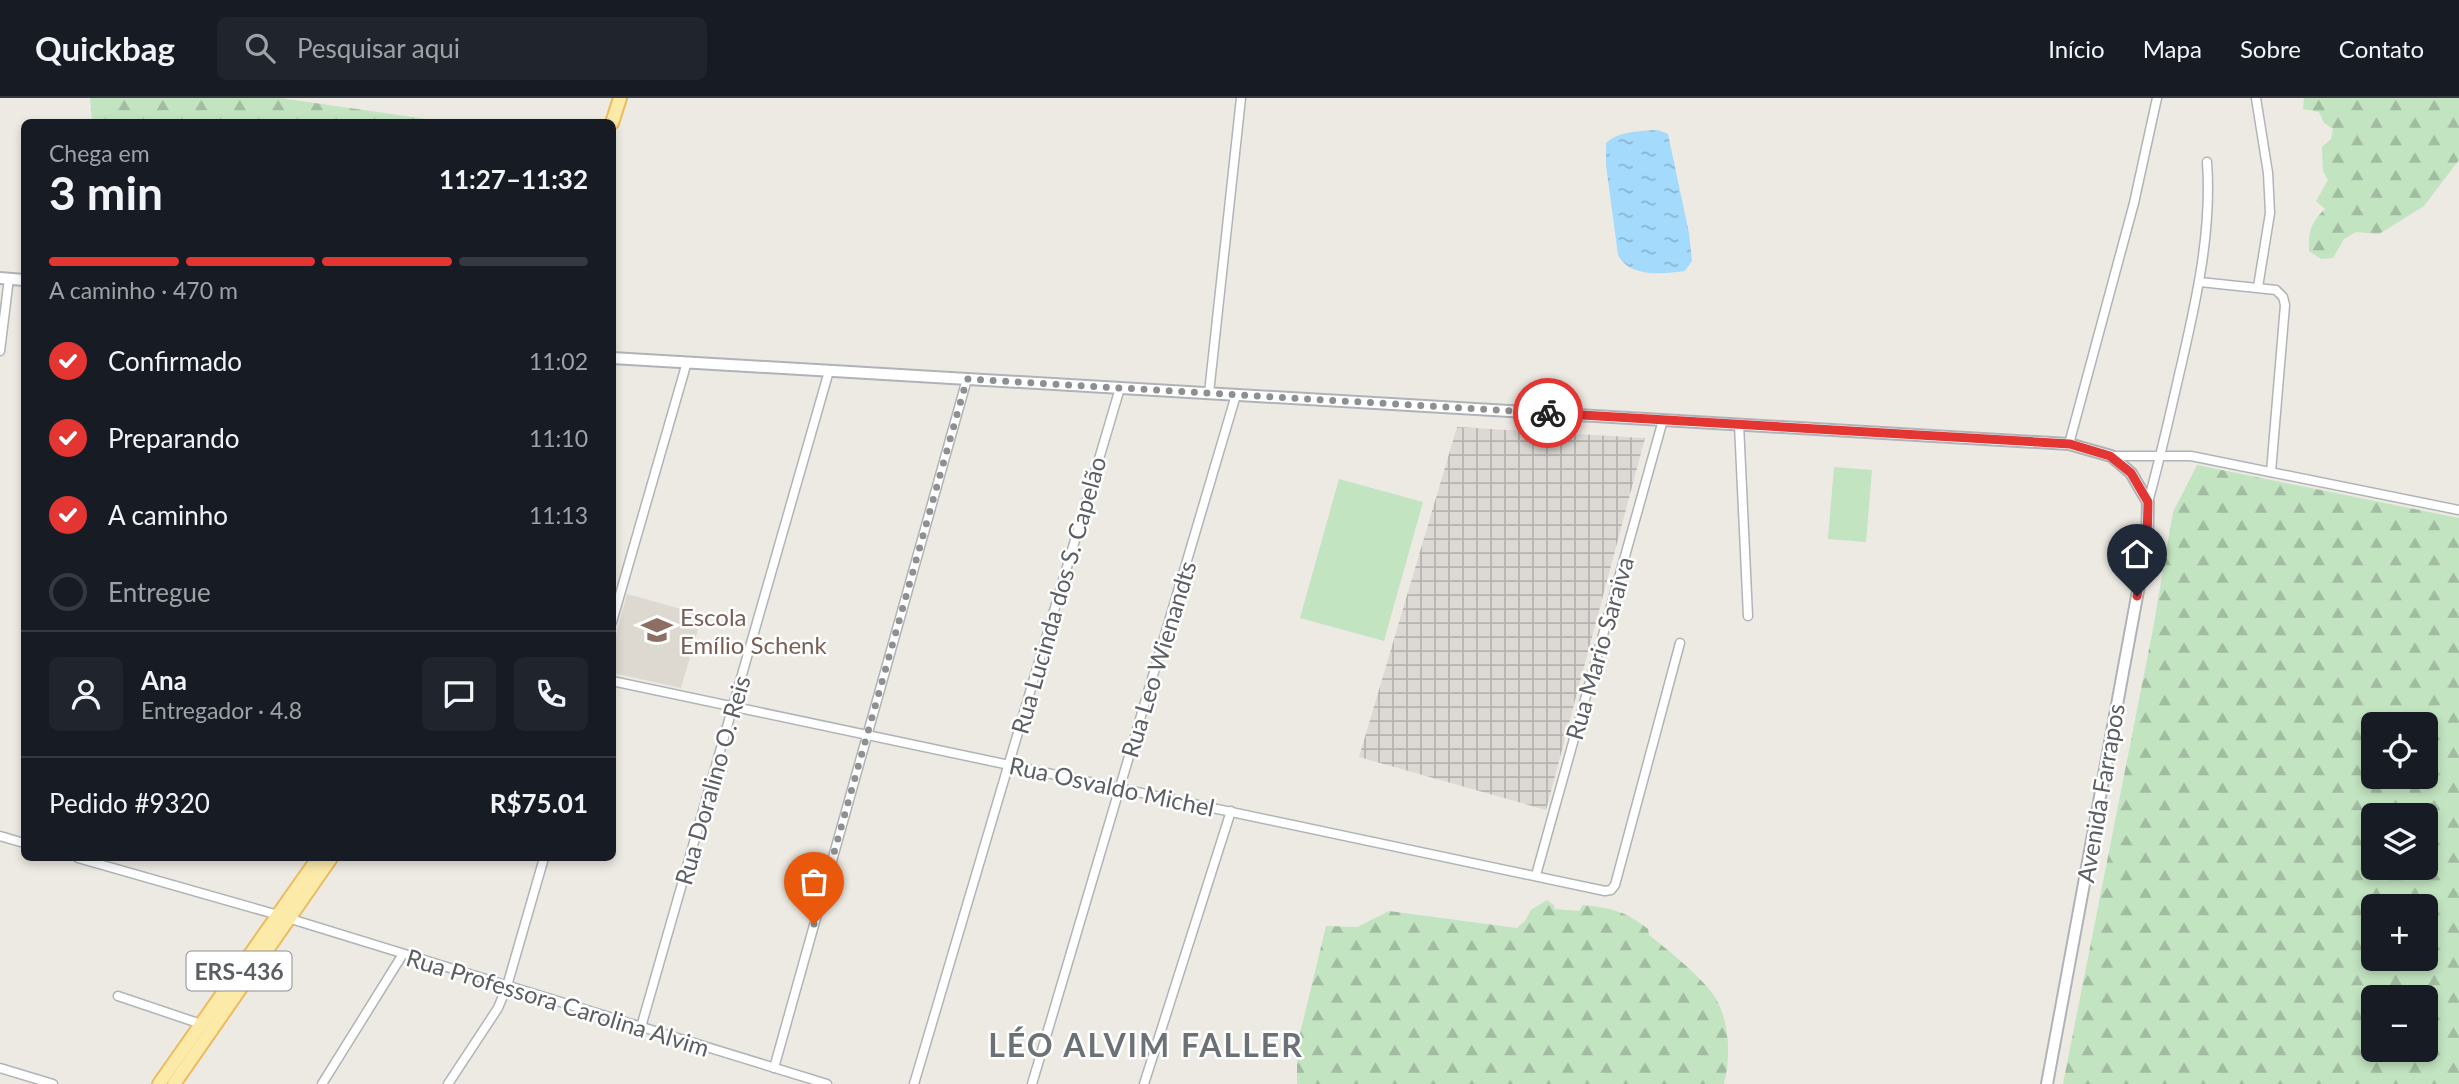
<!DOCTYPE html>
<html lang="pt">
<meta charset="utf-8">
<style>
body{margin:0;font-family:Lato,sans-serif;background:#20242c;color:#f1f3f6;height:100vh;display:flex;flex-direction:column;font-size:26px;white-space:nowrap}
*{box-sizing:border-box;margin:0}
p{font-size:23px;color:#9ea1a6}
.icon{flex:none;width:38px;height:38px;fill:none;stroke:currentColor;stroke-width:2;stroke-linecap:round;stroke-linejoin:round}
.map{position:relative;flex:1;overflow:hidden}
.side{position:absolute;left:21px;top:21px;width:595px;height:742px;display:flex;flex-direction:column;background:#171b24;border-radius:10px;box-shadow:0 4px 10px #0003}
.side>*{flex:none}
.buttons{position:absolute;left:2361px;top:614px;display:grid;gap:14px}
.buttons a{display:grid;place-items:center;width:77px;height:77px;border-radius:10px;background:#171b24;box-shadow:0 4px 10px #0003;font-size:35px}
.pin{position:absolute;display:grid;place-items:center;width:60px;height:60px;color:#fff;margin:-72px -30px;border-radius:50% 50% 50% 0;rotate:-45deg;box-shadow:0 0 7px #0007}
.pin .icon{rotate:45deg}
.courier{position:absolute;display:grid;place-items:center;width:70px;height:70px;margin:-35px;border:5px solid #e33633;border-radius:50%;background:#fff;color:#222;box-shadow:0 2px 9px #0007}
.headline em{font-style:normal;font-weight:700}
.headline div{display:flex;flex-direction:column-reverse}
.headline{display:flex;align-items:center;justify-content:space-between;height:119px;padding:0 28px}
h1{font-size:46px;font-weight:700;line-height:52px}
.bar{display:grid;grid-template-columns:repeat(4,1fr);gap:10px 7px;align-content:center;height:84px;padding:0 28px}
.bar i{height:9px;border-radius:5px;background:#363941}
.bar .on{background:#e33633}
.bar p{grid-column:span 4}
.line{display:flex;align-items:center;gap:18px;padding:0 28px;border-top:2px solid #363941}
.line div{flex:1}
.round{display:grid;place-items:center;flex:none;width:74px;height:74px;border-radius:10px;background:#20242c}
ol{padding:0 28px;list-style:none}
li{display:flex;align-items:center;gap:21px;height:77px}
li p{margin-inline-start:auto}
li .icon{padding:7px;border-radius:50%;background:#e33633;color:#fff;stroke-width:4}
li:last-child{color:#9ea1a6}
li i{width:38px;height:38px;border:4px solid #363941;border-radius:50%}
header{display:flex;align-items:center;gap:42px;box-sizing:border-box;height:98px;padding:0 35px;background:#171b24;border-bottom:2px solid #363941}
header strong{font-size:33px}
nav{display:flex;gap:38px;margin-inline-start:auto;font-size:24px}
.search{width:490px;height:63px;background:#20242c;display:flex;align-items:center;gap:18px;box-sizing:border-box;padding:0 24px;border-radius:10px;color:#9ea1a6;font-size:26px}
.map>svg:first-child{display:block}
.industrial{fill:url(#industrial-grid)}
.education{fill:#ddd9d1}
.green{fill:#c2e4c0}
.forest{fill:url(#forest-firs);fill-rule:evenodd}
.water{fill:url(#water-ripples)}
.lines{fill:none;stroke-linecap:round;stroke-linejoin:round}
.street-casing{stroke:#b0b4b8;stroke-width:11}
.secondary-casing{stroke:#afb3b8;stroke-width:14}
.primary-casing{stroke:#edbb5d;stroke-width:16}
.street{stroke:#fff;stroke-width:8}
.secondary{stroke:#fff;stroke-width:10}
.primary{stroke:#fceaa9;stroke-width:12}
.done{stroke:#8e9090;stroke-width:7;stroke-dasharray:0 12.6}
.route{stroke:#e33633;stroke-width:9}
.labels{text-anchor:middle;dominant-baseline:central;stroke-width:5;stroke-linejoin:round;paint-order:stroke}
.shield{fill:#fff;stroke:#8c8f92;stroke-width:2}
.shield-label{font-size:23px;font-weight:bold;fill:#5b5f63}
.street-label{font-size:24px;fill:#5b5f63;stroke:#fff}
.education-label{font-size:24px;fill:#785e54;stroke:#fff;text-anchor:start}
.district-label{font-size:32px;font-weight:bold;letter-spacing:2px;fill:#6c7175;stroke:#fff}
</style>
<header>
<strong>Quickbag</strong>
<div class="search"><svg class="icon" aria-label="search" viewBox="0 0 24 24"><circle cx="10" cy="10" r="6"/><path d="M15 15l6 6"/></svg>Pesquisar aqui</div>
<nav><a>Início</a><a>Mapa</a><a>Sobre</a><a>Contato</a></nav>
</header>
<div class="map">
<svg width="2459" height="986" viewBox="0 0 2459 986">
<defs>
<pattern id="industrial-grid" width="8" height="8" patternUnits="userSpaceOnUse" patternTransform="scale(1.75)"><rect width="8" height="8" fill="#dcd9d5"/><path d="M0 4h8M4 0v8" fill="none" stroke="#b5b3b0"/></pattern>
<pattern id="forest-firs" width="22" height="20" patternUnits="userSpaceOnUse" patternTransform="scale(1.75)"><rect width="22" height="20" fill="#c2e4c0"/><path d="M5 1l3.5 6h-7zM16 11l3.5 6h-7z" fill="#a1bca0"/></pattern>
<pattern id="water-ripples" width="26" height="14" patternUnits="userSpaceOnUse" patternTransform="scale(1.75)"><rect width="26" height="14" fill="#a4dbfc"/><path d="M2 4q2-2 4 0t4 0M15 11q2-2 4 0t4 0" fill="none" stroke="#89b5d0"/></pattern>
</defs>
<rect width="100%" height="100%" fill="#edeae3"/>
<polygon class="industrial" points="1457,329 1645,340 1546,712 1359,659"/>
<polygon class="education" points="627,496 702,517 681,590 613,575 613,548"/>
<g class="green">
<polygon points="1834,369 1872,372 1866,444 1828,441"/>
<polygon points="1339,381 1423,404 1384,543 1300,520"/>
</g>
<g class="forest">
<polygon points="90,0 280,0 447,24 92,24"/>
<path d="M2304,0H2459V62L2424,108L2379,136L2356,134L2344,141L2333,160L2321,161L2309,153C2308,134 2311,124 2325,111L2316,103L2328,82L2323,73L2322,49L2331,41L2333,31L2324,25L2319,14L2303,11Z"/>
<path d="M2197,367L2459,420V986H2063L2153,531L2173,414ZM2373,626H2426V679H2373ZM2373,718H2426V770H2373ZM2373,808H2426V861H2373ZM2373,900H2426V952H2373Z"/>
<path d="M1547,802L1554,807V811L1579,813L1583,807C1612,810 1625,813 1648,831L1649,837C1668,852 1698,876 1713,896C1730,920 1731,960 1724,986H1297V948L1326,828L1357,829L1389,813L1517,830L1525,823L1531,812Z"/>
</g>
<path class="water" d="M1658,32L1668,36L1689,135L1692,163L1685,173C1664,176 1630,180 1618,157L1606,67V45C1619,33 1640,33 1658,32Z"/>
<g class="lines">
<g class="street-casing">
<g id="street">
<polyline points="2256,0 2268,75 2270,115 2258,189"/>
<polyline points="2200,184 2276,192 2283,199 2285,207 2271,374"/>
<polyline points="0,253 9,180"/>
<polyline points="1209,295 1241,0"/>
<polyline points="1739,326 1748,518"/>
<polyline points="2069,346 2134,105 2157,0"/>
<polyline points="2111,358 2191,358 2459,412"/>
<path d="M2148,404C2161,358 2171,311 2182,264C2197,199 2212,131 2207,64"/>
<polyline points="612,524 687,264"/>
<polyline points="612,583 1605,793 1611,792 1615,787 1680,545"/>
<polyline points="0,738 24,745"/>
<polyline points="78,760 278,817 827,986"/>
<polyline points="1536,777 1663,322"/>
<polyline points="118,898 201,926"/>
<polyline points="641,929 829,273"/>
<polyline points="0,970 53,986"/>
<polyline points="774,970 967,281"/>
<polyline points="322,986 403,856"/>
<polyline points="448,986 498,910 507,888 544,760"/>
<polyline points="914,986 1120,290"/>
<polyline points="1032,986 1236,297"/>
<polyline points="1144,986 1231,713"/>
</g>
</g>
<g class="secondary-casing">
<g id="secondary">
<polyline points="0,180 24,182"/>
<polyline points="612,260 2069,346 2111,358 2131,375 2148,404 2147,444 2047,986"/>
</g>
</g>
<g class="primary-casing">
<g id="primary">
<polyline points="612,25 620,0"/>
<polyline points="159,986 318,760"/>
<polyline points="174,986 331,760"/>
</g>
</g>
<use href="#street" class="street"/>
<use href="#secondary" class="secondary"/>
<use href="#primary" class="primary"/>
</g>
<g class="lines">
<polyline class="done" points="814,826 967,281 1548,315"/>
<polyline class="route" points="1548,315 2070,346 2110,358 2131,375 2148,404 2147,444 2137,498"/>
</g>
<defs>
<g id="school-bare" transform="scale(2.415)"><path d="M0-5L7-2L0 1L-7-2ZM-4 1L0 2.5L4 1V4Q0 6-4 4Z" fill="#8d6e63" stroke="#fff" stroke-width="2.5" paint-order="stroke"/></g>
</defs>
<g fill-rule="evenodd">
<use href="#school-bare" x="657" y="532"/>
</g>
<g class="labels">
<rect class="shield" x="186.5" y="853.5" width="105" height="39" rx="5"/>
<g class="shield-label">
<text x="239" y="873">ERS-436</text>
</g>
<g class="street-label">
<text transform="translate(1058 497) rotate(-74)">Rua Lucinda dos S. Capelão</text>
<text transform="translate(1599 550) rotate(-74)">Rua Mario Saraiva</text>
<text transform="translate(1158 561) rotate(-73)">Rua Leo Wienandts</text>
<text transform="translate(712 682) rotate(-74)">Rua Doralino O. Reis</text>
<text transform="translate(1112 688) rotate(12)">Rua Osvaldo Michel</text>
<text transform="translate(2100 695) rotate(-80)">Avenida Farrapos</text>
<text transform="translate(558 904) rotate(17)">Rua Professora Carolina Alvim</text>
</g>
<g class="education-label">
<text x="680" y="518">Escola<tspan x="680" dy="28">Emílio Schenk</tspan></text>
</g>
<g class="district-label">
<text x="1146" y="946">LÉO ALVIM FALLER</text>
</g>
</g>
</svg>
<div class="buttons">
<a><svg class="icon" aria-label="locate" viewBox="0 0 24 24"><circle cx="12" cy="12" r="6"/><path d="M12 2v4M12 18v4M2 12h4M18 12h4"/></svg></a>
<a><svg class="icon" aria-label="layers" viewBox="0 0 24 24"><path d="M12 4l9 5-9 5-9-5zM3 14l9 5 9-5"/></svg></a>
<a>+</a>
<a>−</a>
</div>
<div class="pin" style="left:814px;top:826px;background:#ea580c"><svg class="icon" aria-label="bag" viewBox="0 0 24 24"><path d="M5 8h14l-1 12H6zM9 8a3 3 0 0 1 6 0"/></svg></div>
<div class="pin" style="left:2137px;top:498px;background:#1f2937"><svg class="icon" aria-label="home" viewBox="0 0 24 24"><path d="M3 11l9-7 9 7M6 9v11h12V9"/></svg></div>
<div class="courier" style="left:1548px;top:315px"><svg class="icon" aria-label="bike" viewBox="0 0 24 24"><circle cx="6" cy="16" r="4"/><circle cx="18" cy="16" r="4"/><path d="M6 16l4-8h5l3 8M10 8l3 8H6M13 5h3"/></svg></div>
<section class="side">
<div class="headline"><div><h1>3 min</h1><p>Chega em</p></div><em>11:27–11:32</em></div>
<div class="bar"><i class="on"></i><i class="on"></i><i class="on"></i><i></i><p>A caminho · 470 m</p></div>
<ol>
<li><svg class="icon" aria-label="check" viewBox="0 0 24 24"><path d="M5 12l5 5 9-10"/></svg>Confirmado<p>11:02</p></li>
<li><svg class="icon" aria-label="check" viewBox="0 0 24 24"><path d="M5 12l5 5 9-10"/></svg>Preparando<p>11:10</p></li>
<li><svg class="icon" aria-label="check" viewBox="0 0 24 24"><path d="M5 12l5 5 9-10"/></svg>A caminho<p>11:13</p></li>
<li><i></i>Entregue</li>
</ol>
<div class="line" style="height:126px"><a class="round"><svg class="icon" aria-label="person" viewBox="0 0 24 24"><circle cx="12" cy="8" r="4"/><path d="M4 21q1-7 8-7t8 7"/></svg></a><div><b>Ana</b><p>Entregador · 4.8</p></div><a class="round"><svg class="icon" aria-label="chat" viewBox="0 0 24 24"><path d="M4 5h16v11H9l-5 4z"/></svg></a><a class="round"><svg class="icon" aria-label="phone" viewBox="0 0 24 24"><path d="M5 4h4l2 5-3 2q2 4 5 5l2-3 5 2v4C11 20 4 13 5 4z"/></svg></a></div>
<div class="line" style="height:91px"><div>Pedido #9320</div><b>R$75.01</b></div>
</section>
</div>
